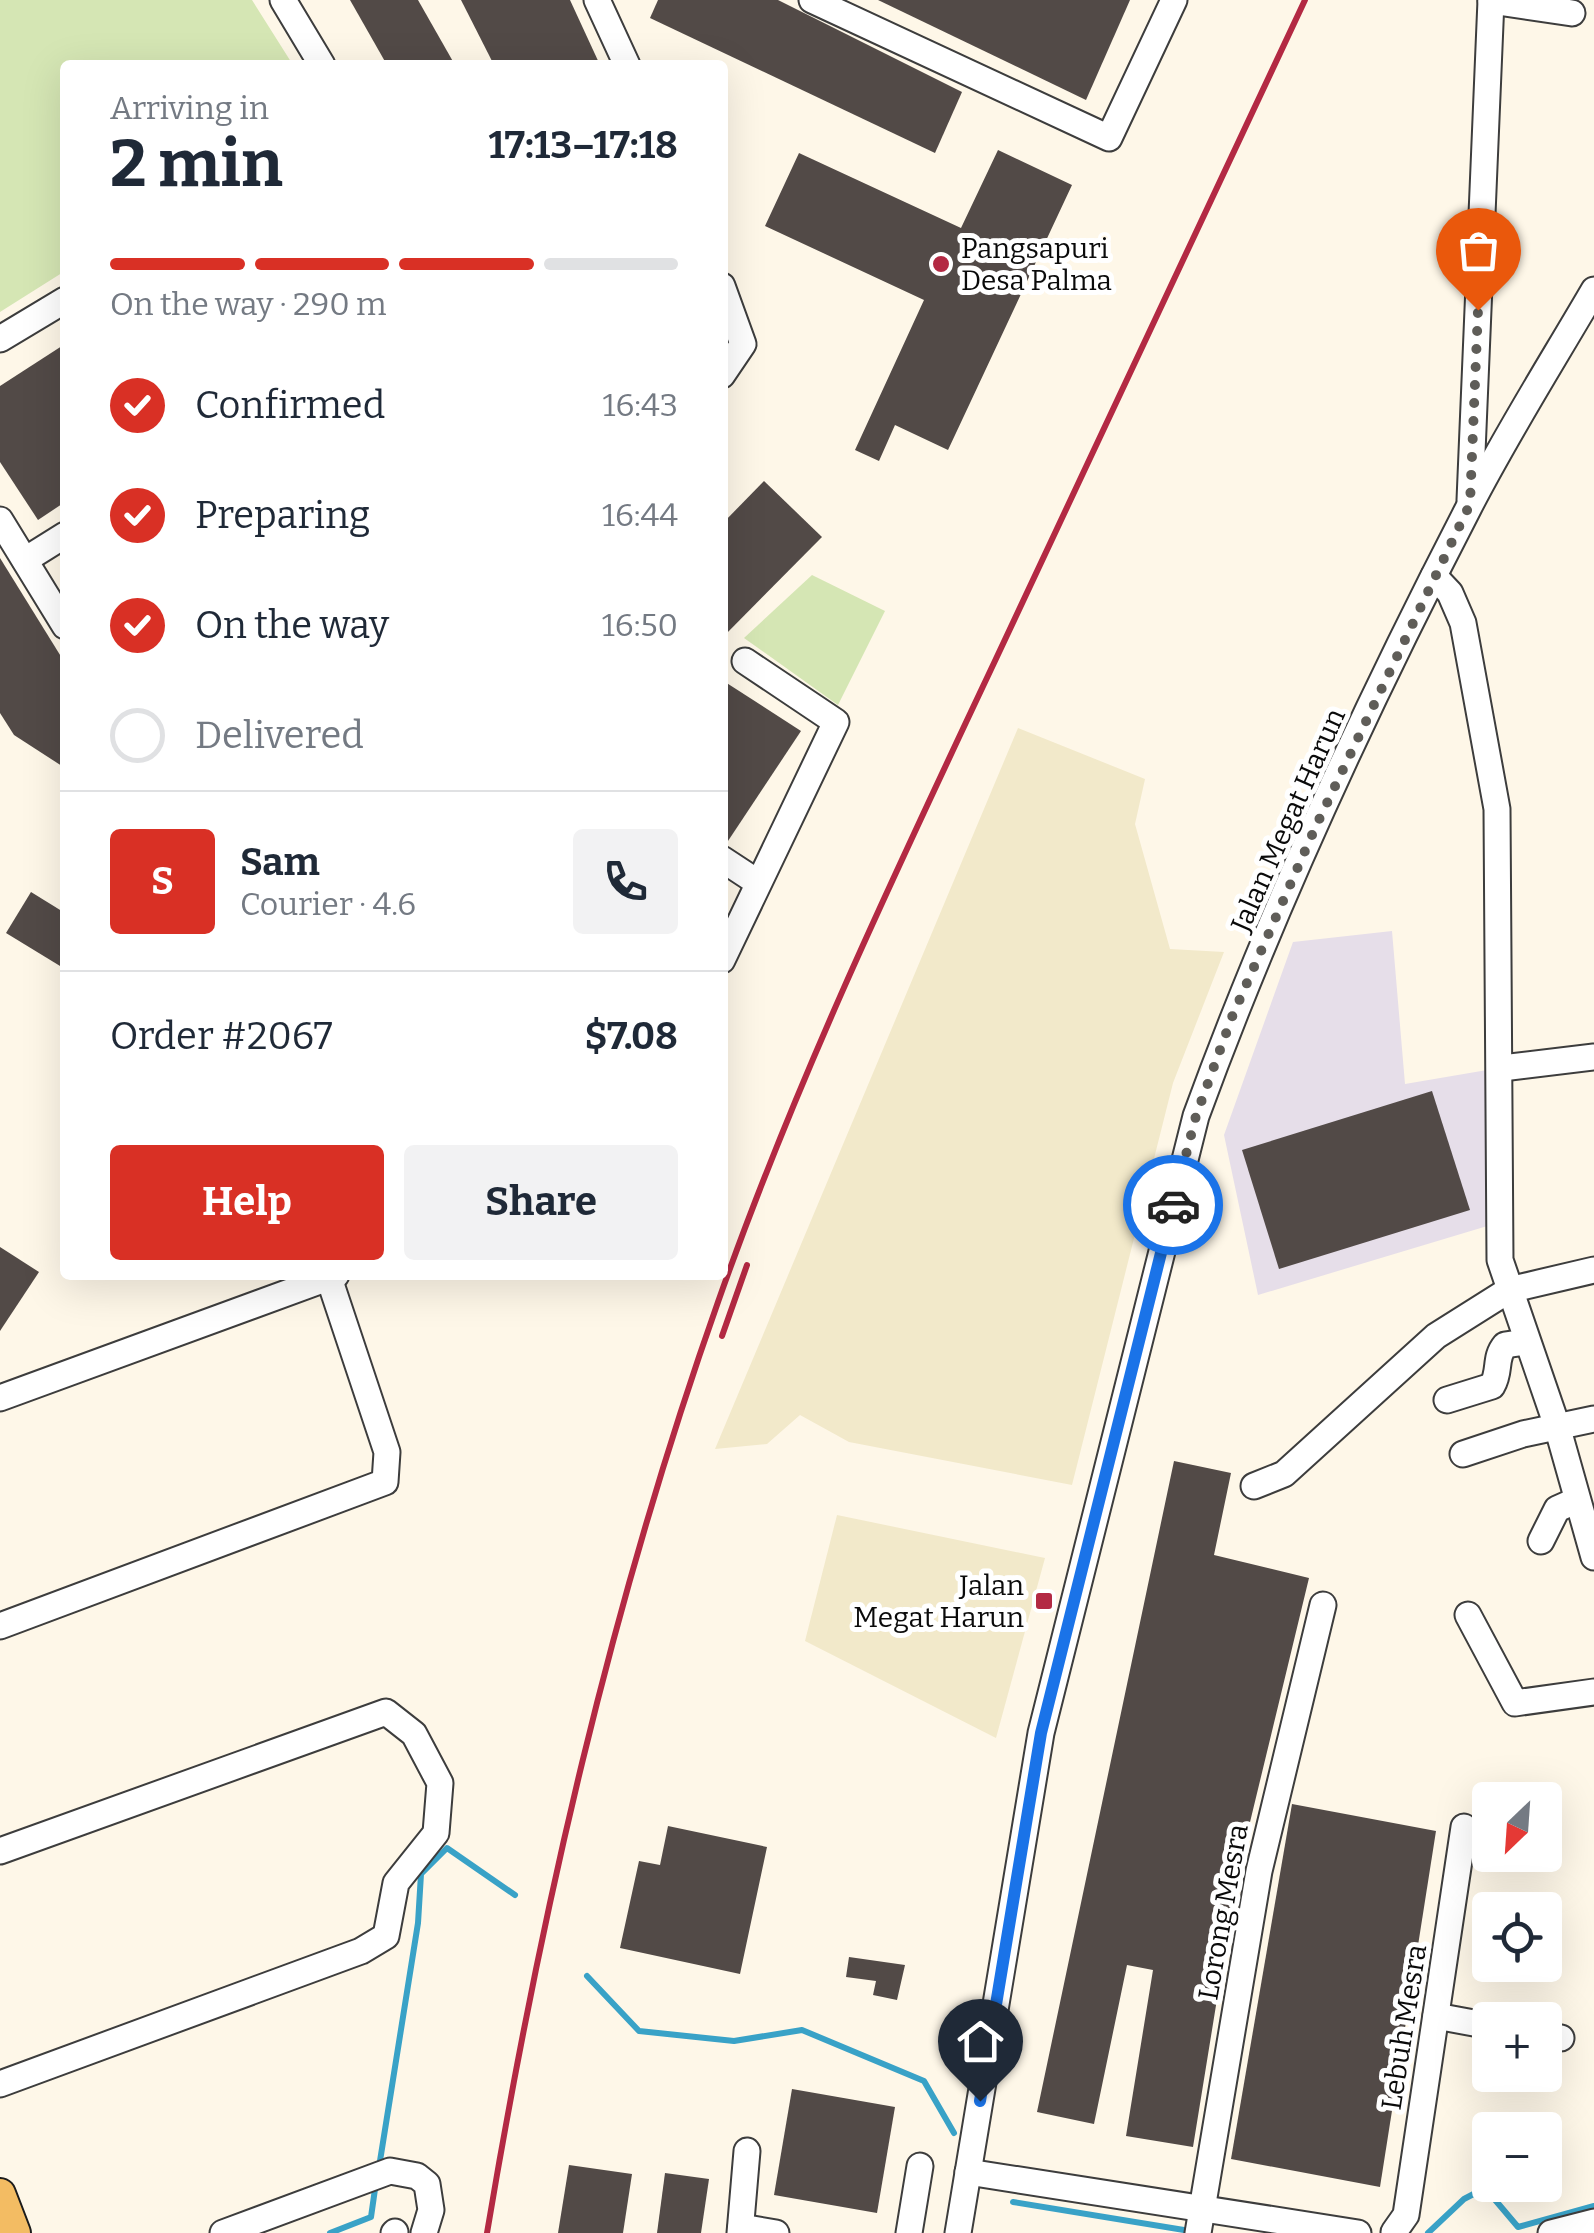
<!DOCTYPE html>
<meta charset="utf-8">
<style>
body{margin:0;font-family:Bitter,serif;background:#f2f2f3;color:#1f2937;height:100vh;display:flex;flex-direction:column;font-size:38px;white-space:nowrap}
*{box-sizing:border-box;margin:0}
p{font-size:32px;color:#747a83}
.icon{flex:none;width:55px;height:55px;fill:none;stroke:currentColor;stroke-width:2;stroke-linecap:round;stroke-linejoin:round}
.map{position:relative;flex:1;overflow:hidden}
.side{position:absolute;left:60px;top:60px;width:668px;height:1220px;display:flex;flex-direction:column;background:#fff;border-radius:10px;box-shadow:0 10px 40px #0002}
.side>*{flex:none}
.needle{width:65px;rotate:205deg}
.controls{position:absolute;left:1472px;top:1782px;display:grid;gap:20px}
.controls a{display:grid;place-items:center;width:90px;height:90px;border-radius:10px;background:#fff;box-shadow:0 10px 40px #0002;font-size:50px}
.pin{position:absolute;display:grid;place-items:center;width:85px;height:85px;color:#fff;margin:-102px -42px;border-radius:50% 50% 50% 0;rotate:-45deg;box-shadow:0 0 10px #0007}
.pin .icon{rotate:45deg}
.courier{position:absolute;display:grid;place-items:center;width:100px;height:100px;margin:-50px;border:8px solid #1a73e8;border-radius:50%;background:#fff;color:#222;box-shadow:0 2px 12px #0007}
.summary em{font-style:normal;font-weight:700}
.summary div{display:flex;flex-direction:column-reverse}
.summary{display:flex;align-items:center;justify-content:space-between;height:170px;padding:0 50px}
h1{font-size:65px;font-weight:700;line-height:75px}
.bar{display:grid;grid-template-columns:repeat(4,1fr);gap:15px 10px;align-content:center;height:120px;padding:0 50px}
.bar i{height:12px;border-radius:8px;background:#e0e1e3}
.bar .current{background:#d93025}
.bar p{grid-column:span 4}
.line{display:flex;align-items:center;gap:25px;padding:0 50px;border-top:2px solid #e0e1e3}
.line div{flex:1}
.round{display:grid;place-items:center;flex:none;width:105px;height:105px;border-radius:10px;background:#f2f2f3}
ol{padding:0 50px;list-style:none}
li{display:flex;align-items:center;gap:30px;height:110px}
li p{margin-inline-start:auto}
li .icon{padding:10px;border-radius:50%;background:#d93025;color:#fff;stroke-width:4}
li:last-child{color:#747a83}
li i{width:55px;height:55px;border:5px solid #e0e1e3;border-radius:50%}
.primary-button{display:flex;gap:20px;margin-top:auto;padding:20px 50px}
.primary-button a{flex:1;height:115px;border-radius:10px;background:#d93025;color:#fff;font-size:40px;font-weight:700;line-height:115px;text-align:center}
.primary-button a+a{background:#f2f2f3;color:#1f2937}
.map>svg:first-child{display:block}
.industrial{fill:#e6dee9}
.farmland{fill:#f2e9ca}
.green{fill:#d5e6b4}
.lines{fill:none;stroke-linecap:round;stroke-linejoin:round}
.stream{stroke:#39a2c7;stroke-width:6}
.building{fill:#524a47}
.minor-casing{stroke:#3d3d3d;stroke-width:29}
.major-casing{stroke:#1b1b1b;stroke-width:34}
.minor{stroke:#fff;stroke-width:25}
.major{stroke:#f3bc63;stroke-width:30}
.rail{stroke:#b32943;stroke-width:6}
.done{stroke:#5f5d58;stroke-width:10;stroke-dasharray:0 18}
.route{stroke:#1a73e8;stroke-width:12}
.poi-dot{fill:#b32943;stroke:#fff;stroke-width:4}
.labels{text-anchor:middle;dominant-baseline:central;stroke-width:10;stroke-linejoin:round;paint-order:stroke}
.poi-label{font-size:28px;fill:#0a0a0a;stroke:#fff;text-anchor:start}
.street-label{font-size:28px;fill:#0a0a0a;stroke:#fff}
</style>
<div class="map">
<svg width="1594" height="2233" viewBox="0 0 1594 2233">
<rect width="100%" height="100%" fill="#fef7e8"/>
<polygon class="industrial" points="1392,931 1405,1084 1493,1069 1494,1224 1258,1295 1224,1135 1293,942"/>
<g class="farmland">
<polygon points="1018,728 1145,779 1135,824 1170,949 1224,952 1173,1083 1072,1485 849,1442 800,1415 767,1444 715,1449"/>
<polygon points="837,1515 1045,1558 996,1738 805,1641"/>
</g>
<g class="green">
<polygon points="0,0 252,0 293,65 65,65 65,271 0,312"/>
<polygon points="812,575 885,611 838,705 744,638"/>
</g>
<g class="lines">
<g class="stream">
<polyline points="587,1976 639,2031 734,2041 802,2030 924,2081 954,2133"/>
<polyline points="380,2161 418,1923 421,1874 447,1848 515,1895"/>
<polyline points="1013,2202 1190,2231"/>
<polyline points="330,2233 371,2217 376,2182"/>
<polyline points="1428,2233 1464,2199 1485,2188 1518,2227 1594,2206"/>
</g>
</g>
<g class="building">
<polygon points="350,0 418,0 455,65 387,65"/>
<polygon points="461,0 570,0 600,65 494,65"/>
<polygon points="658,0 778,0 962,92 935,153 650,18"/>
<polygon points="878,0 1130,0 1086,100"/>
<polygon points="998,150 1072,185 948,450 895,425 879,461 855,450 924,300 765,226 799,153 961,228"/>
<polygon points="65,344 65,502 38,520 0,462 0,386"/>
<polygon points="764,481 822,537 722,638 722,524"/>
<polygon points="0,558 65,663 65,768 14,735 0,713"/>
<polygon points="722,680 801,731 726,844 722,843"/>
<polygon points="31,892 65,913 65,969 6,933"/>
<polygon points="1432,1091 1470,1210 1279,1269 1242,1150"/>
<polygon points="0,1247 39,1272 0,1331"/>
<polygon points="1174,1461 1231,1473 1214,1555 1309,1578 1237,1876 1193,2147 1126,2136 1153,1970 1127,1965 1094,2124 1037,2112"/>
<polygon points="1292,1804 1436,1831 1380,2187 1231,2159"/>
<polygon points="668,1826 767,1847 740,1974 620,1948 639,1861 660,1865"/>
<polygon points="849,1957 905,1965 897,2000 873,1995 876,1981 846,1977"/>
<polygon points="792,2089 895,2107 877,2213 774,2195"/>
<polygon points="569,2165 632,2174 623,2233 558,2233"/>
<polygon points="665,2173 709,2179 701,2233 657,2233"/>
</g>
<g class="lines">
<g class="minor-casing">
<g id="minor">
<polyline points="283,0 322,65"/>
<polyline points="597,0 627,65"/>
<polyline points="812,0 1109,138 1174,0"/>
<polyline points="1491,1 1572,13"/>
<polyline points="722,286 743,344 722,375"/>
<polyline points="0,339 65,300"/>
<polyline points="1470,500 1491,0"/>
<polyline points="0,520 65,626"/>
<polyline points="25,560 65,535"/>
<polyline points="1434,576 1450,593 1463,623 1497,809 1500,1260 1557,1426 1594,1557"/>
<polyline points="722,859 757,882"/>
<polyline points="722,960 836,722 745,661"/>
<polyline points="1502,1068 1594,1057"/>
<polyline points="0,1398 336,1275"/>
<path d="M1447,1400L1492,1386C1501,1371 1494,1358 1505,1345L1525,1342"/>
<polyline points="1463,1454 1523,1434 1594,1419"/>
<polyline points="1254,1486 1284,1474 1436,1336 1509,1290 1594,1270"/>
<polyline points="1541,1541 1557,1509 1575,1501"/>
<polyline points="1468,1615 1515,1703 1594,1692"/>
<polyline points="0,1626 385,1482 387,1452 329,1278"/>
<polyline points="0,1851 386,1712 414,1734 440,1783 436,1833 396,1883 386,1936 361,1951 0,2084"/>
<polyline points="1436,2016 1490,2026"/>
<polyline points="1545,2035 1561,2038"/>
<polyline points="968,2172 1358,2233"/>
<polyline points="741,2227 776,2233"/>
<polyline points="1394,2232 1406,2215 1464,1827"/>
<polyline points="223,2233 390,2171 417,2176 427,2184 431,2210 424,2233"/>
<polyline points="394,2233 395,2232"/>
<polyline points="740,2233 747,2151"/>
<polyline points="909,2233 920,2166"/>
<path d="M958,2233L1041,1733L1196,1116C1272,908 1367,704 1469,507C1507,433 1552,362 1594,290"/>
<polyline points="1198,2233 1259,1871 1323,1605"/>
<polyline points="1551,2233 1594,2222"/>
</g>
</g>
<g class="major-casing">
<polyline id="major" points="0,2194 15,2233"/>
</g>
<use href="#minor" class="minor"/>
<use href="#major" class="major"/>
<g class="rail">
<polyline points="722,1336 747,1265"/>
<path d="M487,2233C540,1917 611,1604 718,1302C795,1083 895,873 994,663C1097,442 1201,221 1305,0"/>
</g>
</g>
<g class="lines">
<polyline class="done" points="1173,1205 1196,1116 1232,1017 1316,826 1470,504 1478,310"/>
<polyline class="route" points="980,2101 1041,1733 1173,1205"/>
</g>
<g class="poi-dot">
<circle cx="941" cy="264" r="10"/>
<rect x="1034" y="1591" width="20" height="20" rx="5"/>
</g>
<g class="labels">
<g class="poi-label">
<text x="961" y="248">Pangsapuri<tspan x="961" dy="32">Desa Palma</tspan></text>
<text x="1024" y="1585" text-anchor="end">Jalan<tspan x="1024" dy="32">Megat Harun</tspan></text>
</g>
<g class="street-label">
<text transform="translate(1288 820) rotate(-66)">Jalan Megat Harun</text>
<text transform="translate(1223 1912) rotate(-80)">Lorong Mesra</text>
<text transform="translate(1404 2027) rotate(-81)">Lebuh Mesra</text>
</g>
</g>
</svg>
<div class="controls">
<a><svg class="needle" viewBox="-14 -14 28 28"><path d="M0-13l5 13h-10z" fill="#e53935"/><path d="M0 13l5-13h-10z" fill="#747a83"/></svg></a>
<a><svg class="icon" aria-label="locate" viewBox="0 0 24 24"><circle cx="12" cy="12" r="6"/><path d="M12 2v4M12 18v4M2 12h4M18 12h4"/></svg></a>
<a>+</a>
<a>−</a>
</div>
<div class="pin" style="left:1478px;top:310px;background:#ea580c"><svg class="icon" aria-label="bag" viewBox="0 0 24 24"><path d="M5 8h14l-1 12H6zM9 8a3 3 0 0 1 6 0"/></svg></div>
<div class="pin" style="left:980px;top:2101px;background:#1f2937"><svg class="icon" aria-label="home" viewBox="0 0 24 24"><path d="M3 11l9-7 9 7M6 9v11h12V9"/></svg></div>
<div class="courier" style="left:1173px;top:1205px"><svg class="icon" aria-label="car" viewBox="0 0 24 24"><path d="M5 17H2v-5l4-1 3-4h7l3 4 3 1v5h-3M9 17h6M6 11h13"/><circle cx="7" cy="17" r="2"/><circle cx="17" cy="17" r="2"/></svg></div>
<section class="side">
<div class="summary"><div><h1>2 min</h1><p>Arriving in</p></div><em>17:13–17:18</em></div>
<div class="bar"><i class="current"></i><i class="current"></i><i class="current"></i><i></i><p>On the way · 290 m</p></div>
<ol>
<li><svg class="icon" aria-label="check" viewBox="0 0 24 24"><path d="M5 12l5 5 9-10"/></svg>Confirmed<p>16:43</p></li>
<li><svg class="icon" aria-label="check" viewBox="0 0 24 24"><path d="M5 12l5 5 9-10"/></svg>Preparing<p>16:44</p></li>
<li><svg class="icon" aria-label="check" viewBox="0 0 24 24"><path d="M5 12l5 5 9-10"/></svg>On the way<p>16:50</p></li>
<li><i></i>Delivered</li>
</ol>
<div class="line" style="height:180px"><b class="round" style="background:#d93025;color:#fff">S</b><div><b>Sam</b><p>Courier · 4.6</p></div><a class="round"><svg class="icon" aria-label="phone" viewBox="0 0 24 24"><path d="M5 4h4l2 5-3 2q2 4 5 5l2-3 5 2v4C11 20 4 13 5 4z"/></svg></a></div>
<div class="line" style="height:130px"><div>Order #2067</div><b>$7.08</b></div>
<div class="primary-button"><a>Help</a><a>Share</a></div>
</section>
</div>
